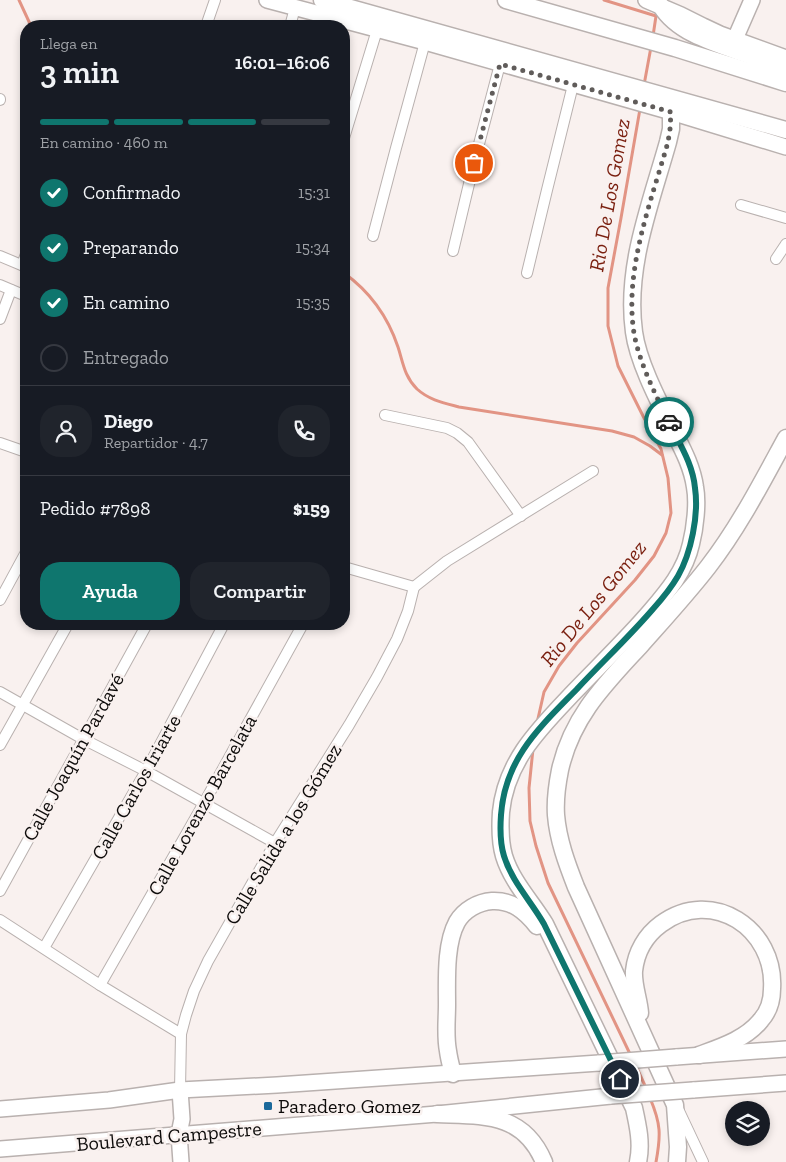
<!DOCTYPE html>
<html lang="es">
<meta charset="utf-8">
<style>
body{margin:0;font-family:"Zilla Slab",serif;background:#20242c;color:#f1f3f6;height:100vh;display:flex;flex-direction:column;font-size:19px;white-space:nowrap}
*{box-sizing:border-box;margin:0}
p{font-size:16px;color:#9ea1a6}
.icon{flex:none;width:28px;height:28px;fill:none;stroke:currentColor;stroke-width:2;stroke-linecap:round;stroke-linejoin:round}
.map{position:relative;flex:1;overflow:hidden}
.side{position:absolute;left:20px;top:20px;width:330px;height:610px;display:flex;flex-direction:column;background:#171b24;border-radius:20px;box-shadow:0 2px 8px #0003}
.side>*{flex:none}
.fabs{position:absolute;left:725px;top:1101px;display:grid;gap:10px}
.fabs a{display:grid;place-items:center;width:45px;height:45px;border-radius:50%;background:#171b24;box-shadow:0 2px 8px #0003;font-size:25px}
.pin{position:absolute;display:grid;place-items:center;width:42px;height:42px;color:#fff;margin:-21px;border:2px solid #fff;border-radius:50%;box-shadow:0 1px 5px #0007}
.courier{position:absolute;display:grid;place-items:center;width:50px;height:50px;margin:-25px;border:4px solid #0f766e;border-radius:50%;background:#fff;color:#222;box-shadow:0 1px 6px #0007}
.summary em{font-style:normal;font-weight:600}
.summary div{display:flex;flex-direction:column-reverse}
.summary{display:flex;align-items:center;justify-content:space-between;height:85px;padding:0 20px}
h1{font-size:32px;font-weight:600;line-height:38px}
.bar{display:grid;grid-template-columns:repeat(4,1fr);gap:8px 5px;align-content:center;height:60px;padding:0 20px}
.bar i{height:6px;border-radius:4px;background:#363941}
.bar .current{background:#0f766e}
.bar p{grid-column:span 4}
.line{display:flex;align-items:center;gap:12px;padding:0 20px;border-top:1px solid #363941}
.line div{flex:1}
.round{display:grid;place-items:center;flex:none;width:52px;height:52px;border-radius:20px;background:#20242c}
ol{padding:0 20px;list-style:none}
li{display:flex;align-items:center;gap:15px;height:55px}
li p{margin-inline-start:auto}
li .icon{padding:5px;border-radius:50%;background:#0f766e;color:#fff;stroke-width:4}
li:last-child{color:#9ea1a6}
li i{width:28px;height:28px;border:2px solid #363941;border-radius:50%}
.primary-button{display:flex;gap:10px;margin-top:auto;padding:10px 20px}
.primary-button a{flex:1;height:58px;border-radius:20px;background:#0f766e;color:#fff;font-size:20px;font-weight:600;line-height:58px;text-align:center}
.primary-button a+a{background:#20242c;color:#f1f3f6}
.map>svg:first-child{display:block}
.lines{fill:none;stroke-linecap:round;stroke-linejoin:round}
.stream{stroke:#e29484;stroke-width:3}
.street-casing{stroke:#b9b1af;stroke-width:12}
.secondary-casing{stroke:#b9b1af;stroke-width:18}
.primary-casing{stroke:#b9b1af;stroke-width:19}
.street{stroke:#fff;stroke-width:10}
.secondary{stroke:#fff;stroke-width:15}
.primary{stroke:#fff;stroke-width:16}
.secondary-bridge-casing{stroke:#b9b1af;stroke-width:18;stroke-linecap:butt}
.secondary-bridge{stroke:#fff;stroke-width:15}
.done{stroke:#605c5a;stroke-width:5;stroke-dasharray:0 9}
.route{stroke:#0f766e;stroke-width:6}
.poi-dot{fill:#1b699b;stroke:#f9f1ef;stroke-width:2}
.labels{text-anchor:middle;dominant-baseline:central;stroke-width:5;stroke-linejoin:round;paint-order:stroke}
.street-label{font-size:20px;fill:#0d0b0a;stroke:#f9f1ef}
.poi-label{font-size:20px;fill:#0d0b0a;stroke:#f9f1ef;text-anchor:start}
.water-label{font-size:21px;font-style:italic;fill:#791e0e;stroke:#f9f1ef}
</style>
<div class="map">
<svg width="786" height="1162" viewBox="0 0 786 1162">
<rect width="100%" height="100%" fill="#f9f1ef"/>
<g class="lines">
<g class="stream">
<polyline points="19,0 31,26"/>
<polyline points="604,0 656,16 653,36"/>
<polyline points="644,85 651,47"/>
<path d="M344,273C369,291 388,317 398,347C403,362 404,376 417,389C429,400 444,403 459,407L612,431L634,437L650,446L662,455"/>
<polyline points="537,723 544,692 559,666 577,643 635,580 654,556 666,533 671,513 668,478 661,449 643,416 618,366 608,326 608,288 621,218 640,109"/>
<polyline points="533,749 529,788 530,821 536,846 548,883 631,1056"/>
<polyline points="635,1064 647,1090"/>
<path d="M650,1098C661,1124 661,1135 656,1162"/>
</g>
<g class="street-casing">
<g id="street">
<polyline points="206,26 215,0"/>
<polyline points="290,26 295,8"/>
<polyline points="0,100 0,99"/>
<polyline points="344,138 377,30"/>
<polyline points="741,205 786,218"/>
<polyline points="373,236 396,148 425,42"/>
<polyline points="453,251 474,163 500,64"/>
<polyline points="0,256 26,267"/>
<polyline points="776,259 786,244"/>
<polyline points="22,265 26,254"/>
<polyline points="527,273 547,190 573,85"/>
<polyline points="0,285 26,296"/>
<polyline points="0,319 11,290"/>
<polyline points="385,415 447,428 457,433 468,442 521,516"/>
<polyline points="0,443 26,452"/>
<polyline points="344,567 414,587"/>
<polyline points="414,587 447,561 593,471"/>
<polyline points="0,600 26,552"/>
<polyline points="0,692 83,739 146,771 275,843"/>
<polyline points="0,745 68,624"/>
<polyline points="0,891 147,624"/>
<polyline points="0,920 100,985 181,1034"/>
<polyline points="44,948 146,771 224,624"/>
<polyline points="100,985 204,803 303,624"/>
<polyline points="180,1090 181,1034 186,1015 194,991 208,961 275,843 349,725 377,677 397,639 408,611 414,587"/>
<polyline points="679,1111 703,1162"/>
</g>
</g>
<g class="secondary-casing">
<g id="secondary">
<polyline points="267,0 425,42 668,111 786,147"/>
<polyline points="646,0 681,15 703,26 720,34 786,58"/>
<polyline points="735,39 752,0"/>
<polyline points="676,1057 786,1049"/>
<polyline points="180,1090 182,1119 179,1134 181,1162"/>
<polyline points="693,1090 786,1083"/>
<polyline points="0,1109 109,1100 180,1090 277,1085 599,1063"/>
<polyline points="0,1149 437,1114 611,1096"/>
</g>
</g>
<g class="primary-casing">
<g id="primary">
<polyline points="322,0 786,130"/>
<polyline points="506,0 675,48 786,83"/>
<path d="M661,6C684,44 749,49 786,71"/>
<path d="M640,1013C639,999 633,985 634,971C636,952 646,935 661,924C712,886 776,929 772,989C772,1000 769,1011 761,1020C746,1039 721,1047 699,1055"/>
<path d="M453,1074C451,1066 449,1059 448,1051C445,1036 447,1020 447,1005C447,980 445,944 457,922C464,910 478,902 492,901C512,900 525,911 537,926"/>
<path d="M437,1114C483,1116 523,1112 544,1162"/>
<path d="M638,1162C642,1144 638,1126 634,1108L545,924C531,901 512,882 504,856C500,842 500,827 501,812C506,760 541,727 575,691C600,665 627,639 651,611C668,591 685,571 691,544C695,528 698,503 695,487C692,466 682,448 673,430C659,402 638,362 634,332C625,267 651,203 668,142L671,129V112"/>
<path d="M677,1162L678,1147L675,1105L576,887C567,864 558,840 556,815C555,800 557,785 560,770C572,716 606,683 641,645C664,619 687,594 708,567C739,527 762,482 786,438"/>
</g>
</g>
<use href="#street" class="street"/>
<use href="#secondary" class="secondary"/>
<use href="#primary" class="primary"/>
<g class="secondary-bridge-casing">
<g id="secondary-bridge">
<polyline points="599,1063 676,1057"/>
<polyline points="611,1096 693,1090"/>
</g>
</g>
<use href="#secondary-bridge" class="secondary-bridge"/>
</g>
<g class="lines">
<path class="done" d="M474,163L500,64L671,112L670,129L668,142C651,202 624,270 634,333C639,362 656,396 669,422"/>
<path class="route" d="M620,1079L544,924C531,901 512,882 504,856C500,843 500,829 501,815C505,758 540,727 577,689C602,662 629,637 653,609C662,599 671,588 678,576C691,553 699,515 695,488C693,464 679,443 669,422"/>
</g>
<rect class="poi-dot" x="263" y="1101" width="10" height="10" rx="2.5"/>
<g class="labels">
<g class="street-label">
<text transform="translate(73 757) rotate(-61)">Calle Joaquín Pardavé</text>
<text transform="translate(136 787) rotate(-61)">Calle Carlos Iriarte</text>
<text transform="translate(202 805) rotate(-61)">Calle Lorenzo Barcelata</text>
<text transform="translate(283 834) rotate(-59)">Calle Salida a los Gómez</text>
<text transform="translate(169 1136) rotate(-5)">Boulevard Campestre</text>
</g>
<g class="poi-label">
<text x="278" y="1106">Paradero Gomez</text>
</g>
<g class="water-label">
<text transform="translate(609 195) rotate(-80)">Rio De Los Gomez</text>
<text transform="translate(593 603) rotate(-51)">Rio De Los Gomez</text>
</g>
</g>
</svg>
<div class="fabs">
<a><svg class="icon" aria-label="layers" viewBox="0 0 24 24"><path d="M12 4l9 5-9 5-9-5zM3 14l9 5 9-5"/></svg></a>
</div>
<div class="pin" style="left:474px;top:163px;background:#ea580c"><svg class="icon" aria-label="bag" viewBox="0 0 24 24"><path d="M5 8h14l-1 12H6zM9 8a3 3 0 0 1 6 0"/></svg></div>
<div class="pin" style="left:620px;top:1079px;background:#1f2937"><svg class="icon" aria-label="home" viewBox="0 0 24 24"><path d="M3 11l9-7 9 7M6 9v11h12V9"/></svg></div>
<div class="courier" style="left:669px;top:422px"><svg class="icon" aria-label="car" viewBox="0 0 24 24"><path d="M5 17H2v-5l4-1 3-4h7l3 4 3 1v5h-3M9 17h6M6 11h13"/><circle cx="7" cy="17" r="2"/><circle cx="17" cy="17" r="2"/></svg></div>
<section class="side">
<div class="summary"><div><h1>3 min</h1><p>Llega en</p></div><em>16:01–16:06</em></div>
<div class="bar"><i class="current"></i><i class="current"></i><i class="current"></i><i></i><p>En camino · 460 m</p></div>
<ol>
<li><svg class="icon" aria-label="check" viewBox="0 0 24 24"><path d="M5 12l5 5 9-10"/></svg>Confirmado<p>15:31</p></li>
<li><svg class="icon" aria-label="check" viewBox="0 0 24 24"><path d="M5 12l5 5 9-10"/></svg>Preparando<p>15:34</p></li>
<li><svg class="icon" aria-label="check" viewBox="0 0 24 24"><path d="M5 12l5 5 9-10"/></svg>En camino<p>15:35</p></li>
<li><i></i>Entregado</li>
</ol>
<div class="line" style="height:90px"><a class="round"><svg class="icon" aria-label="person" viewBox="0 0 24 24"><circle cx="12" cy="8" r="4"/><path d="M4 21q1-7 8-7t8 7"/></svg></a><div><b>Diego</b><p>Repartidor · 4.7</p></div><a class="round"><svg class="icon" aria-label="phone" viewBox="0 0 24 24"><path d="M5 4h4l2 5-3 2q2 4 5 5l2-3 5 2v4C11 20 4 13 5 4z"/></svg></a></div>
<div class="line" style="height:65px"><div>Pedido #7898</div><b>$159</b></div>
<div class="primary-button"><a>Ayuda</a><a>Compartir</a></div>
</section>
</div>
